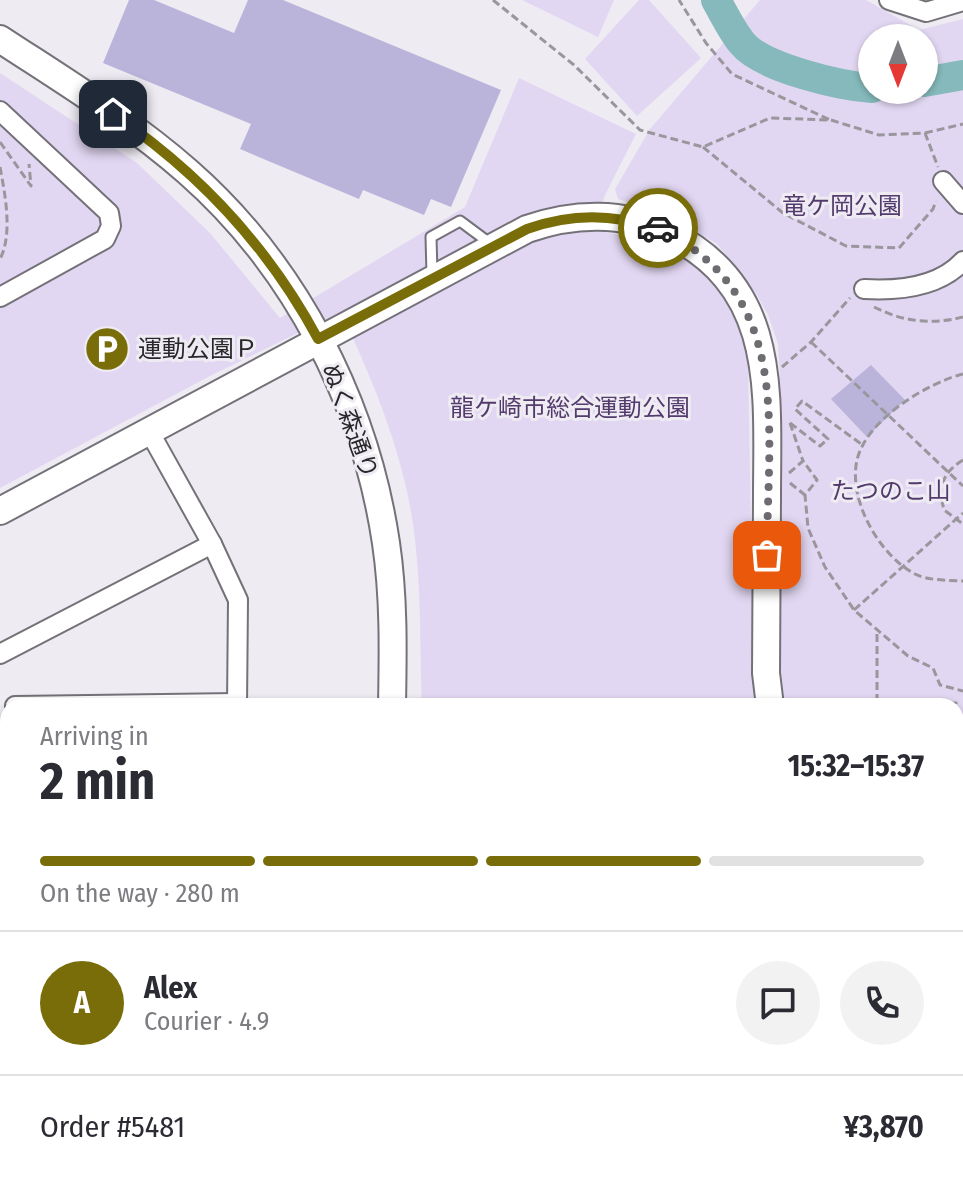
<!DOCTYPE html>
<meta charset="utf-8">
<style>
body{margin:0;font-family:"Fira Sans Condensed","Noto Sans JP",sans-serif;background:#f2f2f3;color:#2b2b33;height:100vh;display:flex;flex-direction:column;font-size:30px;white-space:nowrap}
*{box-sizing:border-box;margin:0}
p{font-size:26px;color:#7c7c81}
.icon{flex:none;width:44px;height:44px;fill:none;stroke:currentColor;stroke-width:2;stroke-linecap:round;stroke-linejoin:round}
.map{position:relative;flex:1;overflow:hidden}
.panel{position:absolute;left:0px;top:698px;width:964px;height:498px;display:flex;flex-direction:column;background:#fff;border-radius:24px 24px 0 0;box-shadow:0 2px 6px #0004}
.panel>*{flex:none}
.needle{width:52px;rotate:180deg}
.buttons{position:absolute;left:858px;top:24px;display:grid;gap:16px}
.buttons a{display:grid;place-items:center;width:80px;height:80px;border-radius:50%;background:#fff;box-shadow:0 2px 6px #0004;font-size:40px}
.pin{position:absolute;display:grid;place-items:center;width:68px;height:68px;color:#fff;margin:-34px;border-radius:16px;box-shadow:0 4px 12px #0006}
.courier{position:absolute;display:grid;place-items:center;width:80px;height:80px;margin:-40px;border:6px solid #786d08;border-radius:50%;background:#fff;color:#222;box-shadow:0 2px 10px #0007}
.summary em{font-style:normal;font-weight:700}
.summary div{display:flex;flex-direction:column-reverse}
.summary{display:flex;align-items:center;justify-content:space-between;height:136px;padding:0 40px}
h1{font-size:52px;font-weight:700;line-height:60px}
.bar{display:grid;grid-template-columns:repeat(4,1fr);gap:12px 8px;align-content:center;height:96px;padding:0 40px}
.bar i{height:10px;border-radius:6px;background:#e1e1e2}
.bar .current{background:#786d08}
.bar p{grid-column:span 4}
.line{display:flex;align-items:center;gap:20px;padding:0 40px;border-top:2px solid #e1e1e2}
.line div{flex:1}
.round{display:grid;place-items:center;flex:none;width:84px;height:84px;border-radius:42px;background:#f2f2f3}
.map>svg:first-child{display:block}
.green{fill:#e2d7f2;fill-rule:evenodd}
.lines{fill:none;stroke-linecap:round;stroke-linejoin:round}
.river{stroke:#85b9bb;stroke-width:30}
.building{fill:#bab4db}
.lane-casing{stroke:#747178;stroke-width:13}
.street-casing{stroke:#747178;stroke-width:22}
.secondary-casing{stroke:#747178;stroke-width:30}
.path{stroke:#99969c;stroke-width:3;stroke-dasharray:8 4;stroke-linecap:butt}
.lane{stroke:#fff;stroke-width:9}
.street{stroke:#fff;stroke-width:18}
.secondary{stroke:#fff;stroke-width:26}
.done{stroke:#6e6c70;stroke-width:8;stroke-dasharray:0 14.4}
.route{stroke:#786d08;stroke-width:10}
.labels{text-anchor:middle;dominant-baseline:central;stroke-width:6;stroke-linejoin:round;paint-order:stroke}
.park-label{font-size:24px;fill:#533b6d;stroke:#efebf3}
.poi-label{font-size:24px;fill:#28272a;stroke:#efebf3;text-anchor:start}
.street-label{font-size:24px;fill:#28272a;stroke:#efebf3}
</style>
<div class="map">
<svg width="963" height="1195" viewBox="0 0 963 1195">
<rect width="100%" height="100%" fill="#efebf3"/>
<g class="green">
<polygon points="522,0 614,0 598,37"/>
<polygon points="639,0 649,0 701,58 637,116 585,59"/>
<path d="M760,0H866L919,30L963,19V804H956V706H785L778,645L782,418L778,344L768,315L757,295L717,244L674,218L618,199L615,189L650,129ZM872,38H924V90H872Z"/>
<path d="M0,73L137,163L210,233L280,318L465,207L519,78L636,134L605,195L595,230C679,247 726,268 748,357L754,706H422C419,631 423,552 404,479C390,421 366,366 341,312L208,377L0,488Z"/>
</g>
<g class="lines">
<g class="river">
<path d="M716,0C724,14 732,31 742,43C762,68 841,86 872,88"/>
<polyline points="924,82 963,75"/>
</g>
</g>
<g class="building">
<polygon points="129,0 154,0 234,33 248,0 283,0 501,90 451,207 431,199 424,215 363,190 359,199 240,149 251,124 103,63"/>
<polygon points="871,365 905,400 867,437 831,399"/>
</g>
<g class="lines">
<g class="lane-casing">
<g id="lane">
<polyline points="432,274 431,237 460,221 491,244"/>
<polyline points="956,854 963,854"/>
<polyline points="956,1024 963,1023"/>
<polyline points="956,1186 963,1186"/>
<polyline points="832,1188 832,1195"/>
</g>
</g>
<g class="street-casing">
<g id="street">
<polyline points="889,0 926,12 963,1"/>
<polyline points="0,111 109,213 111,226 105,239 0,297"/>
<polyline points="943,181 963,204"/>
<path d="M864,289C898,291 938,288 963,261"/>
<polyline points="149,431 212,544 238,600 237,706"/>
<polyline points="0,654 212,544"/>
<polyline points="15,706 237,703"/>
<polyline points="0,802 8,802"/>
<polyline points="0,901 8,901"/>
<polyline points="0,1002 8,1002"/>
<polyline points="0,1099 8,1099"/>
<polyline points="234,1195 234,1188"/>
<polyline points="657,1195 657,1188"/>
</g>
</g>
<g class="secondary-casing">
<g id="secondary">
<path d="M0,39C64,81 130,121 188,172C295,266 365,402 386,543C394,597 393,651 392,706"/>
<path d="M0,511L527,229C573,213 623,211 668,233C779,287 767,393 767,497C767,556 766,614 766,673L770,706"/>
<polyline points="956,820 963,820"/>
<polyline points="390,1195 390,1188"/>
</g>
</g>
<g class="path">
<polyline points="493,0 574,65 640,130 703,147 770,118 830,120 732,74 706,43 679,0"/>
<polyline points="831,120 879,135 925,133 938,167"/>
<polyline points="925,133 963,124"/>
<polyline points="0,142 31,186 29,164"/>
<polyline points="703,147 783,213 846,246 899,248 933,209 936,201"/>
<path d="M0,167C5,194 13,234 0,259"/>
<path d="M874,307C904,322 931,325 963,317"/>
<polyline points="811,342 963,486"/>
<polyline points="782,367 811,342 850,298"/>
<path d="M963,374C927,383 866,420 857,460C848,500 879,555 915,574C929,581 948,580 963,581"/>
<polyline points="790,423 820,446 828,439 795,409 802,401 864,446"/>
<polyline points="790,423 803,461"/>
<path d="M963,460C942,473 938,487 944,510L963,524"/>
<polyline points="789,473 803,461 817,480 805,495 808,528 825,567 854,610 908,656 933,668 940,685 963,691"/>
<polyline points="790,483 805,495"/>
<polyline points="854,610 963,513"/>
<polyline points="877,634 877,706"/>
<polyline points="877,705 956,703 957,737 963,739"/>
<polyline points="957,737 958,754"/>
<polyline points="960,781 960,800"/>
</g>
<use href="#lane" class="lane"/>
<use href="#street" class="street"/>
<use href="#secondary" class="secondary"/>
</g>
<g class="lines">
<path class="done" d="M658,228C795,294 767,429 767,555"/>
<path class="route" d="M113,114C200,173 268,246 318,339L527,229C572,213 612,214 658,228"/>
</g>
<defs>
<g id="parking-disc" transform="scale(2.3)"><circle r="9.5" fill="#786d08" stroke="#efebf3"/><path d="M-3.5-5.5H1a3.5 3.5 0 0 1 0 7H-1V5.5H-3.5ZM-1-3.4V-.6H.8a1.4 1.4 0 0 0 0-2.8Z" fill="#fff"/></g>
</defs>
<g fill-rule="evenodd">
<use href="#parking-disc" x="107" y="349"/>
</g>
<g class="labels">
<g class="park-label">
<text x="842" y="206">竜ケ岡公園</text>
<text x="570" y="408">龍ケ崎市総合運動公園</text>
<text x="891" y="491">たつのこ山</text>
</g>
<g class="poi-label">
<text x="138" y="349">運動公園Ｐ</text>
</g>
<g class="street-label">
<text transform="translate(350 421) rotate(70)">ぬく森通り</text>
</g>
</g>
</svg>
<div class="buttons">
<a><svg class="needle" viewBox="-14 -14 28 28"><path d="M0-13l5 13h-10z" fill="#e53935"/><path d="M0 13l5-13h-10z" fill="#7c7c81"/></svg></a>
</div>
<div class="pin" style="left:767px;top:555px;background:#ea580c"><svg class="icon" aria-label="bag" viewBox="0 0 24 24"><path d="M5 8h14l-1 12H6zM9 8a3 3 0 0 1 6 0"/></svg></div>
<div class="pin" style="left:113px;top:114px;background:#1f2937"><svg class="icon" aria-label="home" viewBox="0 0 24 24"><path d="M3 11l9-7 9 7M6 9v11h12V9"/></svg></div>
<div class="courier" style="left:658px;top:228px"><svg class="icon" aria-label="car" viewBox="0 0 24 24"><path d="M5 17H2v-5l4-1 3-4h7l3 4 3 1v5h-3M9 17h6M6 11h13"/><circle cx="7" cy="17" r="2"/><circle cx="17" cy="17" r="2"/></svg></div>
<section class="panel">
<div class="summary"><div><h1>2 min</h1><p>Arriving in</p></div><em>15:32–15:37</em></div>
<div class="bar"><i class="current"></i><i class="current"></i><i class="current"></i><i></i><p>On the way · 280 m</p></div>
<div class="line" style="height:144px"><b class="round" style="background:#786d08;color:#fff">A</b><div><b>Alex</b><p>Courier · 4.9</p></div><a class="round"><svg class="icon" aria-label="chat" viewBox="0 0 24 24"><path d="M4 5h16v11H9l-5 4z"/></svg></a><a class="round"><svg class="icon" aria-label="phone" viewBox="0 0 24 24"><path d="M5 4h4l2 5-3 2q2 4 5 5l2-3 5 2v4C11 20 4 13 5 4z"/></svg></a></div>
<div class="line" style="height:104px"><div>Order #5481</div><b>¥3,870</b></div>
</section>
</div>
